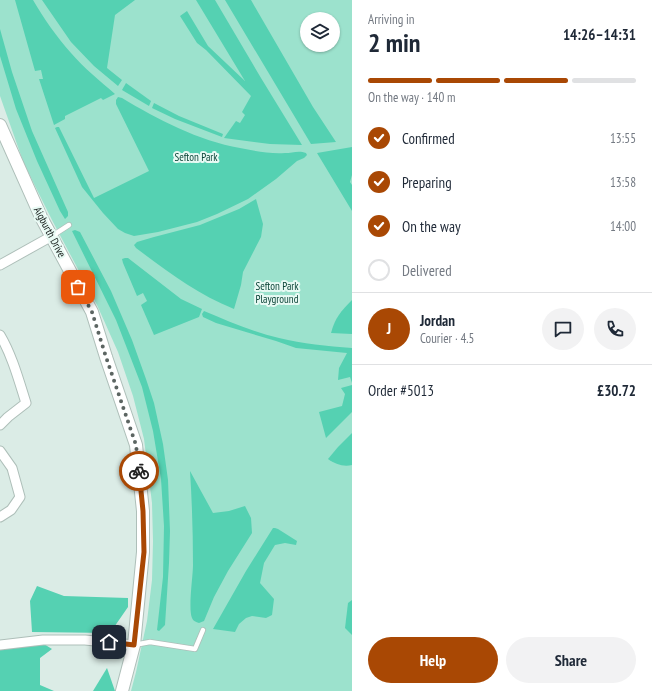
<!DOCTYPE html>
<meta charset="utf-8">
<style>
body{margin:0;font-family:"PT Sans Narrow",sans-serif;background:#f2f2f3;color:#1f2937;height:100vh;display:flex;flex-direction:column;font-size:15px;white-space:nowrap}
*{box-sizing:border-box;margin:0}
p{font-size:13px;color:#747a83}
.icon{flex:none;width:22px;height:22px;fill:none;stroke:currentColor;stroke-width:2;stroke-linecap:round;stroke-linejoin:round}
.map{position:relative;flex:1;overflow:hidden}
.details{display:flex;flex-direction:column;background:#fff;width:300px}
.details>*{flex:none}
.controls{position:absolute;left:300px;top:12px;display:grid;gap:8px}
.controls a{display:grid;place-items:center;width:40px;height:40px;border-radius:50%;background:#fff;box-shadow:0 1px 3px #0004;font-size:20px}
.pin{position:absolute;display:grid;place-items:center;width:34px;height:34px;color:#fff;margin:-17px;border-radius:8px;box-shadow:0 2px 6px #0006}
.courier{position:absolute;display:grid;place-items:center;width:40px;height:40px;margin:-20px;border:3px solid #a94804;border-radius:50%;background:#fff;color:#222;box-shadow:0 1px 5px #0007}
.headline em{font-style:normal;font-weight:700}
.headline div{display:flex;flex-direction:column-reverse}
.headline{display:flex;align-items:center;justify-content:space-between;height:68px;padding:0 16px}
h1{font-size:26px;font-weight:700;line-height:30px}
.bar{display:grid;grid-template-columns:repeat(4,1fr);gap:6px 4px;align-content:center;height:48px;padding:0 16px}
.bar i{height:5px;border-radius:3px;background:#e0e1e3}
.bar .active{background:#a94804}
.bar p{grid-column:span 4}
.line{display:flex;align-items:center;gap:10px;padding:0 16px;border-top:1px solid #e0e1e3}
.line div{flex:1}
.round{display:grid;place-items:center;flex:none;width:42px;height:42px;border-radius:21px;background:#f2f2f3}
ol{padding:0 16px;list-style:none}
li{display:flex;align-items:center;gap:12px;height:44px}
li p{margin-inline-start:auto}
li .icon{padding:4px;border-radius:50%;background:#a94804;color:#fff;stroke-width:4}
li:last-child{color:#747a83}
li i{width:22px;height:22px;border:2px solid #e0e1e3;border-radius:50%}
.primary-button{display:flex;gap:8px;margin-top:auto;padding:8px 16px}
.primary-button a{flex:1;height:46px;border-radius:24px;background:#a94804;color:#fff;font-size:16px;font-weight:700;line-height:46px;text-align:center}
.primary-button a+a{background:#f2f2f3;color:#1f2937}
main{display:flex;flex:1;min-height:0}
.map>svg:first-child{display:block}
.green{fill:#9ce2cd;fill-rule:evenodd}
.forest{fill:#55d1b2}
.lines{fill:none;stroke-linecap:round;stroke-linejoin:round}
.lane-casing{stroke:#aebfb9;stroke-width:6}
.street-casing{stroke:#aebfb9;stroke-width:11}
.secondary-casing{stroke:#aebfb9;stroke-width:14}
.lane{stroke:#fff;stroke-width:4.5}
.street{stroke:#fff;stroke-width:9}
.secondary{stroke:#fff;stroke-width:12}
.done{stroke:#5c6562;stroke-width:4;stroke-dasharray:0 7.2}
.route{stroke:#a94804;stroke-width:5}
.labels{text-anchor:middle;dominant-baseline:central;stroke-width:4;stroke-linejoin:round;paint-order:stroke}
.park-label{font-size:11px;fill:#053f32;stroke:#e8faf4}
.street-label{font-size:11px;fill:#171d1b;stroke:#e8faf4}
</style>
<main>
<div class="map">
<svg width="352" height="691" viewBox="0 0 352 691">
<rect width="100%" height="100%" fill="#dbece6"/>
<path class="green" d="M0,0H352V691H131L136,672L147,621L152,580L153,541L152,503L144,439L133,396L118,352L97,305L53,222L24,164L0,96ZM307,19H333V45H307Z"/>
<g class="forest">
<path d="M15,0H33C44,19 57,37 71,53C84,68 100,81 115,94L103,100L101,98L65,116V119L54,125L39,79H43L41,70L35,71Z"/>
<polygon points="42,0 135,0 115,15 107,68 122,80 118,86 94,66 71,42"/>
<polygon points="196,0 215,0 261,78 302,145 270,144 224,138 236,121 240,123 245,115 242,112 251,96 206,50 197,43 180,16 187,11 208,46 245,81"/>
<polygon points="225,0 251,0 313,107 336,142 311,144"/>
<polygon points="0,29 12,72 32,131 68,212 68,216 65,219 60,211 37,161 16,109 0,56"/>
<polygon points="126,83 151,101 149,106 122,90"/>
<path d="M118,97L122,98C157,119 199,141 240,148C254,151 270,154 285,153C292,153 299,150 306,153L307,155L304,158L297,161L276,179L248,199L217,214L197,222L158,232L134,236L125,233L118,229L103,213L82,187L55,128L57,127H59L94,198L149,171L116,104V100Z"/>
<polygon points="154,103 179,116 223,134 222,137 175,119 152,108"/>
<polygon points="352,147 352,175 350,182 352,185 352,211 317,153"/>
<path d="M256,199L263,224L261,237L243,272L241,285L234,309C197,294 168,272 136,248L134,245L137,242L154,237L200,225L239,209Z"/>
<polygon points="75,230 80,232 111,291 132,340 146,379 154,403 163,444 168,480 170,531 169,563 165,625 159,631 157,630 163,577 164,526 161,479 153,431 142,387 116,320 72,231"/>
<polygon points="125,258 128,258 181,299 202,309 199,317 154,335 141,305 147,301 143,293 137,296 123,263 122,259"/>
<path d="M352,300V334L331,333C335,318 341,311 352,300Z"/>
<path d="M204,311C228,321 253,332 279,338C303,344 327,346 352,348V383L350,377L338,380L339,368L347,353L296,348L276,341L216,323L203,317L202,314Z"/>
<polygon points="352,385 352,412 326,438 319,412 342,406 345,394 341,388"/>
<path d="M352,433V465C343,467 335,464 328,459L338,447Z"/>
<path d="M190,471L213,513L229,511L245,506L251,518L252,533L228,571L214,597L204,621L199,623C196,622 193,621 192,618C188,609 193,576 193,565C193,534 192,502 190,471Z"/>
<polygon points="273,528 275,528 278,529 297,541 296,545 285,543 275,545 264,563 260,583 274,599 272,615 266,618 252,616 246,618 239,624 235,632 213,629 246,571"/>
<polygon points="37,586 64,596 128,598 128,607 110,633 32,632 30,601"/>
<polygon points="352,600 352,635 345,628 348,603"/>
<polygon points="39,641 52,649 40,658 40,685 54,691 0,691 0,647"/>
<polygon points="107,668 115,691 93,691"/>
</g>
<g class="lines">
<g class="lane-casing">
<g id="lane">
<polyline points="52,236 69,225"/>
<polyline points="134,645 150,642 195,649 203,630"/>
</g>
</g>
<g class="street-casing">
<g id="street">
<polyline points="0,265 52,236"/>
<path d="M0,335C12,355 19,381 26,403L8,417L0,425"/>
<polyline points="0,451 12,468 20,497 11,510 0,517"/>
<polyline points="0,645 43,640 85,640 134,645"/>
</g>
</g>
<g class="secondary-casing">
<polyline id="secondary" points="0,125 41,217 92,312 106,357 136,445 143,511 143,552 134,645 122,691"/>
</g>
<use href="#lane" class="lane"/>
<use href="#street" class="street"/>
<use href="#secondary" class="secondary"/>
</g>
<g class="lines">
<polyline class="done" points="78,287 92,312 106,357 136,445 139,471"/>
<polyline class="route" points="109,642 134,645 144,552 143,511 139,471"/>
</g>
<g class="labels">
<g class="park-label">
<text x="196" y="157">Sefton Park</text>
<text x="277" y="286">Sefton Park<tspan x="277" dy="13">Playground</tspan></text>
</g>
<g class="street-label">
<text transform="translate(50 232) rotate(62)">Aigburth Drive</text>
</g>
</g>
</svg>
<div class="controls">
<a><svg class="icon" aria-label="layers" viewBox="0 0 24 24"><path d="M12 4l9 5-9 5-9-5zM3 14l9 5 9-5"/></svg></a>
</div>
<div class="pin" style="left:78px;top:287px;background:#ea580c"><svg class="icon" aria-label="bag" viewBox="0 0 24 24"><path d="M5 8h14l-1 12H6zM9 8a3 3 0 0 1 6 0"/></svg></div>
<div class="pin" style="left:109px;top:642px;background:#1f2937"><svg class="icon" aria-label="home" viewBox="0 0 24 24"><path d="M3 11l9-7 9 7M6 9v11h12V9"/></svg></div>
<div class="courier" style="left:139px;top:471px"><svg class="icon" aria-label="bike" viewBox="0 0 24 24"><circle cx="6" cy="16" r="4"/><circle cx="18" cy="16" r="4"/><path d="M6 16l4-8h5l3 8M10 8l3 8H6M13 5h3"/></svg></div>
</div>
<section class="details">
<div class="headline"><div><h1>2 min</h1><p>Arriving in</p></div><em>14:26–14:31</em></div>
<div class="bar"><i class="active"></i><i class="active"></i><i class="active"></i><i></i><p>On the way · 140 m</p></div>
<ol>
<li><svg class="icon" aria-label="check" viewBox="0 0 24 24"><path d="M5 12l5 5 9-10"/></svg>Confirmed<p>13:55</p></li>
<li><svg class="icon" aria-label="check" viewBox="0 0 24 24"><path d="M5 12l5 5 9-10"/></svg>Preparing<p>13:58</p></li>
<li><svg class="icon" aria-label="check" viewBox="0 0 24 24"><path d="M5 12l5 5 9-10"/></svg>On the way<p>14:00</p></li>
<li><i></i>Delivered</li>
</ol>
<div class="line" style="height:72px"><b class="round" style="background:#a94804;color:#fff">J</b><div><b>Jordan</b><p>Courier · 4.5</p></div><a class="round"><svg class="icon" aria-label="chat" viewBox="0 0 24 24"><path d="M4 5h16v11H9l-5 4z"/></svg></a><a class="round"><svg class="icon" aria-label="phone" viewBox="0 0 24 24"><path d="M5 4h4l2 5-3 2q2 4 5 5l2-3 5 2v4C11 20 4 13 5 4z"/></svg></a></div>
<div class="line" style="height:52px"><div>Order #5013</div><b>£30.72</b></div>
<div class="primary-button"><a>Help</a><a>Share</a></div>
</section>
</main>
